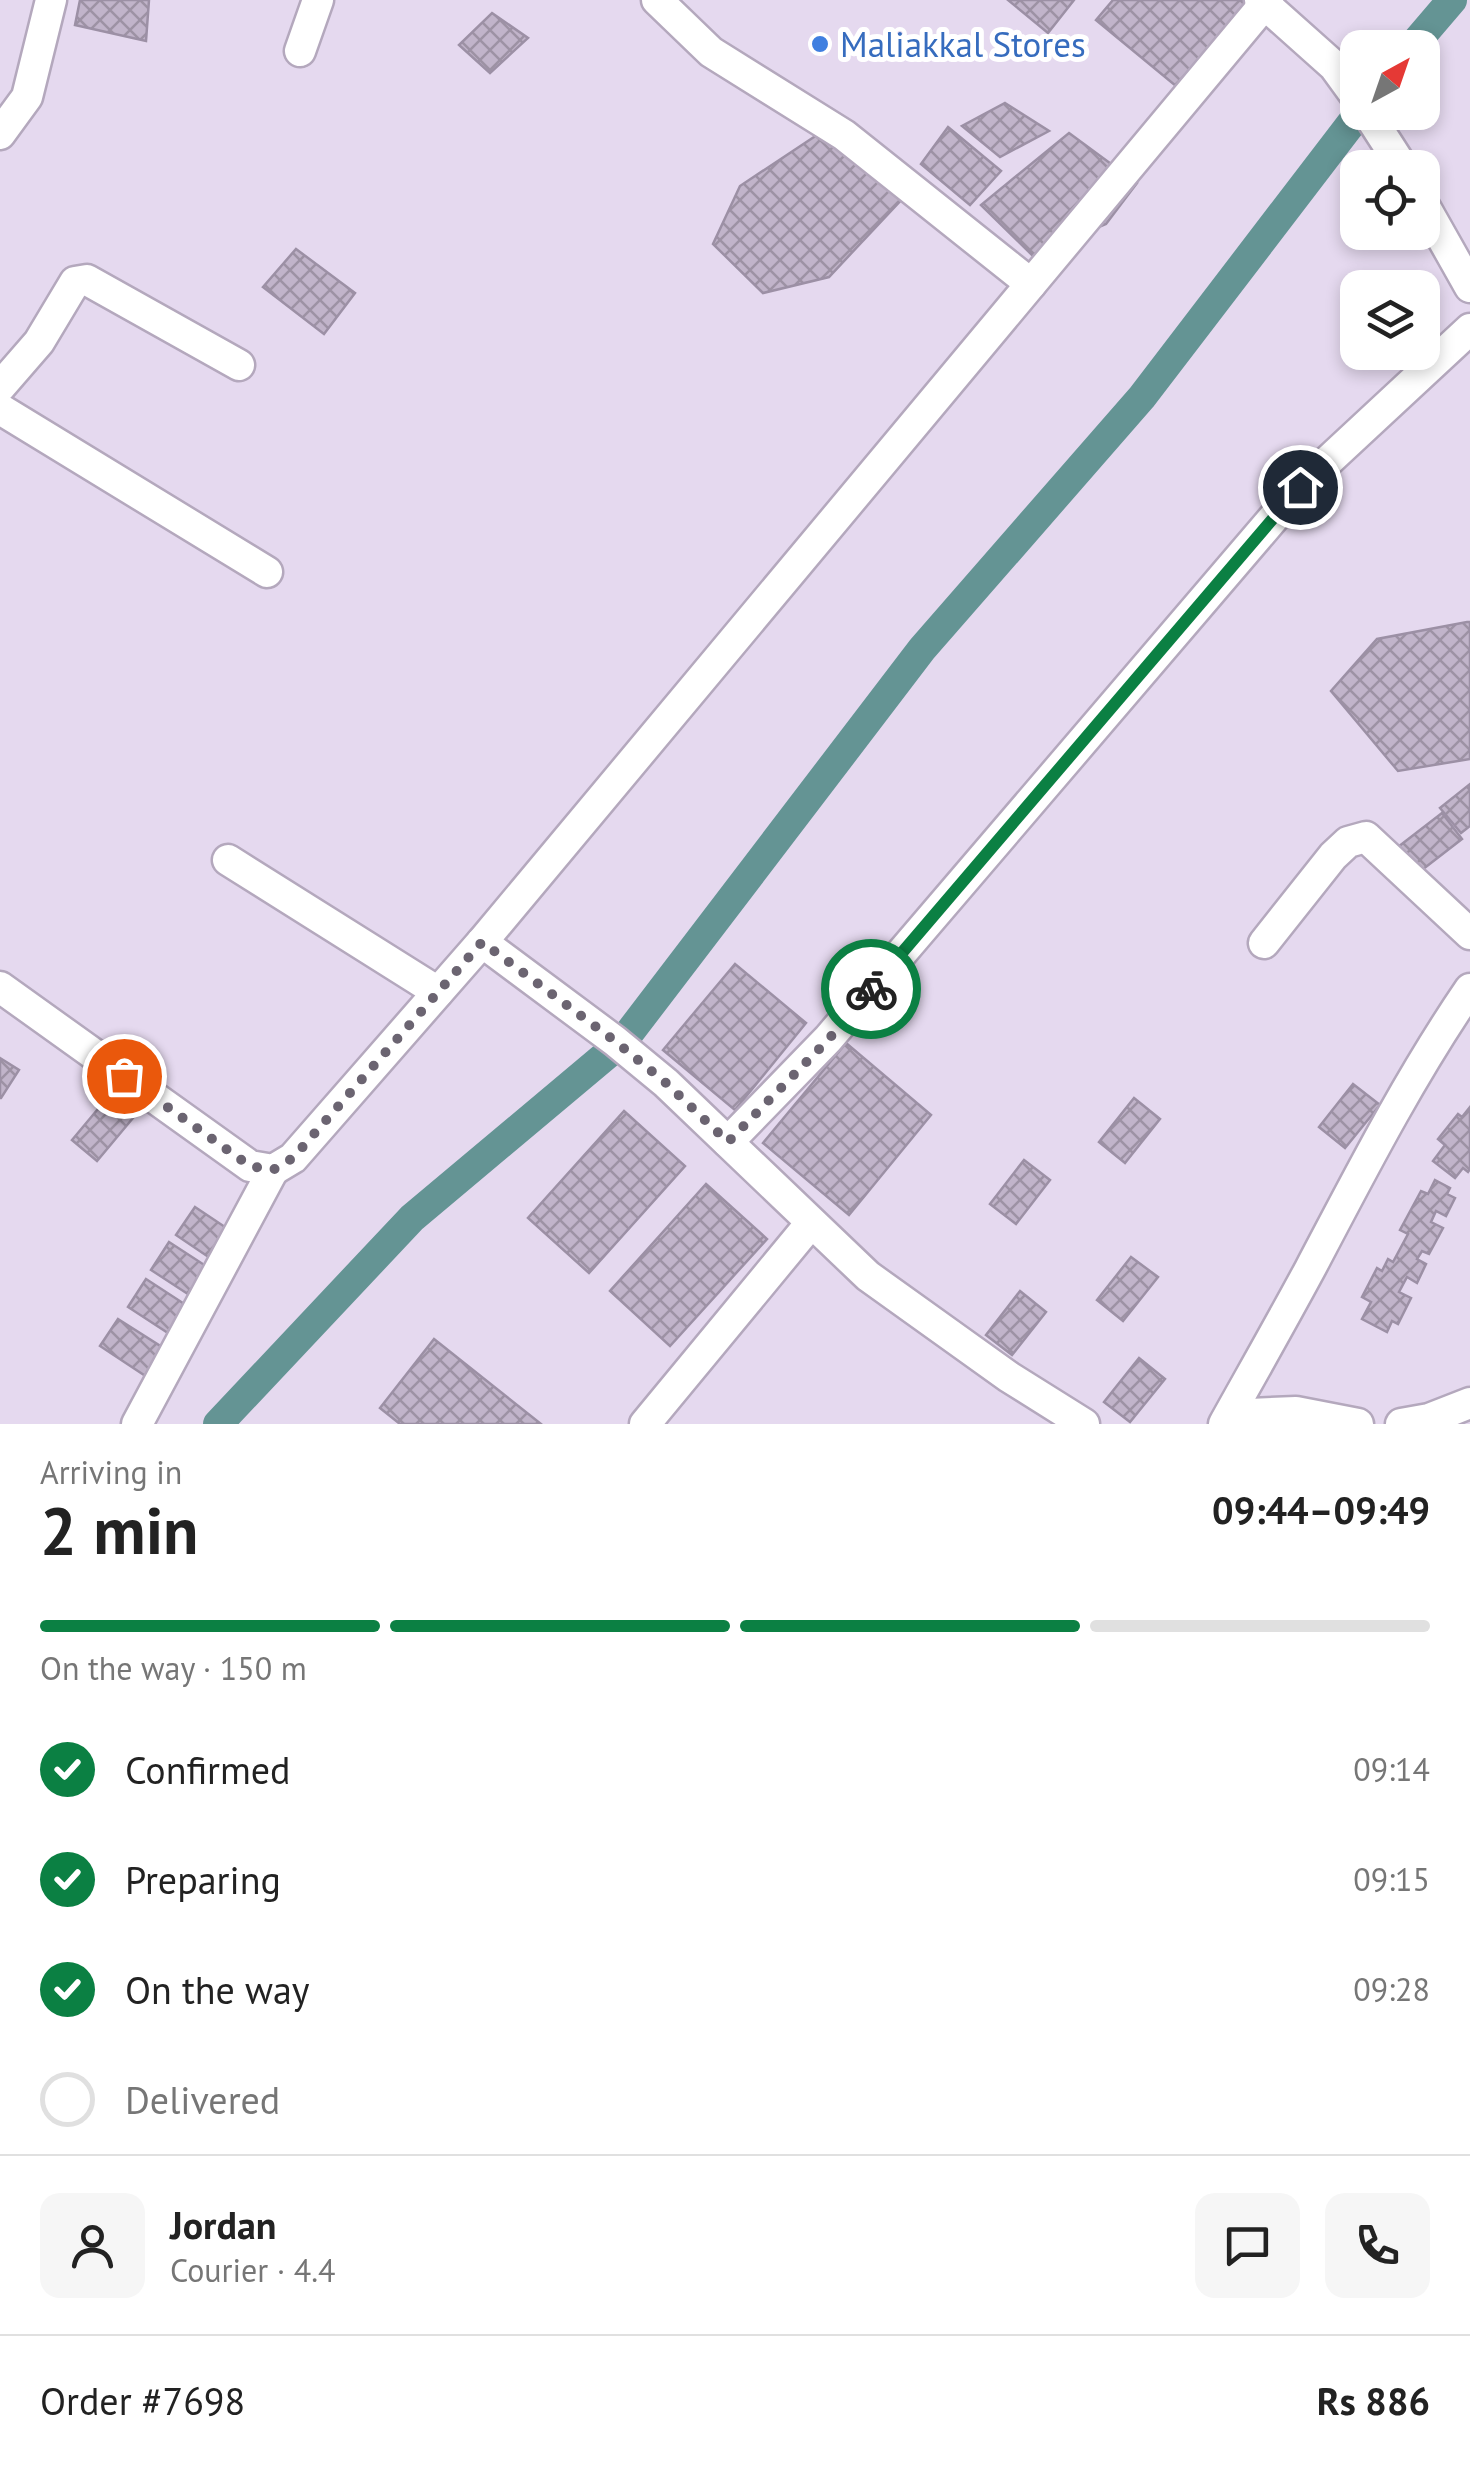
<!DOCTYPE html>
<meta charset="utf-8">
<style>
body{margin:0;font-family:"PT Sans",sans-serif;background:#f6f6f6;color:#222;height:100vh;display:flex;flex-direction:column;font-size:38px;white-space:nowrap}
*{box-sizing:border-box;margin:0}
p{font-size:32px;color:#767676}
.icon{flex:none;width:55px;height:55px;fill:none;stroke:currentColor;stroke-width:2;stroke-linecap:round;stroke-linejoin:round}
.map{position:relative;height:1424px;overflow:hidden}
.side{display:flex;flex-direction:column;background:#fff;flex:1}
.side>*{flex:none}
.needle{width:65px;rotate:40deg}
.controls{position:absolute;left:1340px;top:30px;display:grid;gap:20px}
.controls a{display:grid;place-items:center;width:100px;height:100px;border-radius:20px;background:#fff;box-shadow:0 5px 15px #0003;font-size:50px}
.pin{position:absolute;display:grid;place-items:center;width:85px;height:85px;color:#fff;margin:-42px;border:5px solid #fff;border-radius:50%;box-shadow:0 2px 10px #0007}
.courier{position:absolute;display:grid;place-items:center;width:100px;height:100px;margin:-50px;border:8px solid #0b8043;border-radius:50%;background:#fff;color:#222;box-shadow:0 2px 12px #0007}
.summary em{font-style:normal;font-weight:700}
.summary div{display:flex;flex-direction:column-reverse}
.summary{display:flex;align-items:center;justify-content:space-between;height:170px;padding:0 40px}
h1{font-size:65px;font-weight:700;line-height:75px}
.bar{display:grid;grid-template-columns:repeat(4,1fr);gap:15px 10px;align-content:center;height:120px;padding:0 40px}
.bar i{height:12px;border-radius:8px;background:#e0e0e0}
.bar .current{background:#0b8043}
.bar p{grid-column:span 4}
.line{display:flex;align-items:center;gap:25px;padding:0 40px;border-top:2px solid #e0e0e0}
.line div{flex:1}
.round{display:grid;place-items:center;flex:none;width:105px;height:105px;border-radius:20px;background:#f6f6f6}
ol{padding:0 40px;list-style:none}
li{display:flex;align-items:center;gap:30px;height:110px}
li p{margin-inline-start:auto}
li .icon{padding:10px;border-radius:50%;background:#0b8043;color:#fff;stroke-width:4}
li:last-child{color:#767676}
li i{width:55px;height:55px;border:5px solid #e0e0e0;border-radius:50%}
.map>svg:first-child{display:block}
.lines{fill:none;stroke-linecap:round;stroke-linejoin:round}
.canal{stroke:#649494;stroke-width:30}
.building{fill:url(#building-cross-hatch);stroke:#9c90a5;stroke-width:2.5}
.minor-casing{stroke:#b4a8bd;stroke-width:35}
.minor{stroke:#fff;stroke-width:30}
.done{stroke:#6b6471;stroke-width:10;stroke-dasharray:0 18}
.route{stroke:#0b8043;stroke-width:12}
.shop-dot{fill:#3f7fe0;stroke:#fff;stroke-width:4}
.labels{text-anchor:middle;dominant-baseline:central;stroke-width:10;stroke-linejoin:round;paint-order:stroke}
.shop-label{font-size:35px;fill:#366cbe;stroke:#fff;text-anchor:start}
</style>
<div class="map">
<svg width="1470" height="1424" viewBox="0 0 1470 1424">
<defs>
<pattern id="building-cross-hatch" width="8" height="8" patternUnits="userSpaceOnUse" patternTransform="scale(2.5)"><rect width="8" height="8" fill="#c1b4ca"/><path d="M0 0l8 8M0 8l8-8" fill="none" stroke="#9d92a4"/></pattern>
</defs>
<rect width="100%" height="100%" fill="#e5d9ef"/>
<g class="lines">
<g class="canal">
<polyline points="1411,48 1452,0"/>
<polyline points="218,1424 412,1218 623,1041 922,649 1142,397 1360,112"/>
</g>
</g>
<g class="building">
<polygon points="80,0 149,0 146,41 75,25"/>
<polygon points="1008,0 1074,0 1048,33"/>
<polygon points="1113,0 1241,0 1245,3 1176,86 1096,20"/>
<polygon points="492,13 528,38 490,73 459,45"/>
<polygon points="1005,103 1049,131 1000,157 962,126"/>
<polygon points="948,127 1001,171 970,205 921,164"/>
<polygon points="820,133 906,195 829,277 763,293 713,244 740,186"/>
<polygon points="1069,133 1137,183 1106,224 1032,255 981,205"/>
<polygon points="296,249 355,293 324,334 263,287"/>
<polygon points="1467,622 1470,622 1470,759 1398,771 1331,691 1377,639"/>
<polygon points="1470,784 1470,826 1461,833 1440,808"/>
<polygon points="1442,813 1462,839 1418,873 1398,847"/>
<polygon points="735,964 806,1023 735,1110 663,1050"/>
<polygon points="846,1043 931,1115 849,1215 763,1143"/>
<polygon points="0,1058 19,1070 1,1098 0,1098"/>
<polygon points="1353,1084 1380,1105 1345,1148 1319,1127"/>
<polygon points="108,1097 133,1118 97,1161 72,1140"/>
<polygon points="1134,1098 1160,1119 1125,1163 1099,1142"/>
<polygon points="1470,1107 1470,1169 1468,1172 1463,1168 1455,1178 1433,1161 1445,1145 1438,1139 1458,1114 1462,1117"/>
<polygon points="624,1111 685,1166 589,1273 528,1218"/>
<polygon points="1024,1160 1050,1180 1016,1224 990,1204"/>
<polygon points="1435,1180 1450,1188 1447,1194 1455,1198 1446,1216 1436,1211 1431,1222 1443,1228 1429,1254 1422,1251 1417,1259 1426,1264 1417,1283 1407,1277 1399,1292 1411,1298 1398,1324 1392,1321 1387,1332 1362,1319 1371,1302 1362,1297 1377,1268 1382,1271 1388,1259 1393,1262 1408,1234 1400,1230 1421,1191 1428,1194"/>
<polygon points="706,1184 767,1239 670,1346 610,1291"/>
<polygon points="195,1207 234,1233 216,1262 176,1235"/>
<polygon points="169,1242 209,1268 191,1296 151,1270"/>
<polygon points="1131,1257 1158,1277 1123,1321 1097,1300"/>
<polygon points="146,1279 186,1305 168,1333 128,1307"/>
<polygon points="1020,1291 1046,1312 1012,1355 986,1335"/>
<polygon points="118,1319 165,1349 147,1377 100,1346"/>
<polygon points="434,1339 541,1424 400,1424 380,1408"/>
<polygon points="1139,1358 1165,1379 1130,1422 1104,1402"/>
</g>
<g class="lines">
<g class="minor-casing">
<g id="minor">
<polyline points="657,0 711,52 844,135 1031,284"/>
<polyline points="1260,0 1334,66 1358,99"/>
<polyline points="300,51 318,0"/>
<polyline points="1367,112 1403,168"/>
<polyline points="0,134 27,97 51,0"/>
<polyline points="1422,202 1470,287"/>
<polyline points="0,387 39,342 75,282 87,280 239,365"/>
<polyline points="0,409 267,572"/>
<polyline points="228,860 438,992"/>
<polyline points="482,942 615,1041 666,1083 868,1276 1009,1377 1084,1424"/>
<polyline points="1264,943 1333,856 1348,842 1366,837 1470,934"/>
<polyline points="0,987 250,1166 273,1170 293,1158 482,942 1268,0"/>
<polyline points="728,1142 828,1039 1300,487 1470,329"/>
<polyline points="137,1424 273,1170"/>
<polyline points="645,1424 811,1223"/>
<path d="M1224,1424C1253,1372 1282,1321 1310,1269C1360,1174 1409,1078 1470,989"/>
<polyline points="1244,1424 1250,1414 1296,1412 1358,1424"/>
<polyline points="1401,1424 1429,1419 1470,1403"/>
</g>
</g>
<use href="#minor" class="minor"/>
</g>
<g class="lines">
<polyline class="done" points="124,1076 250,1166 273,1170 293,1158 482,942 615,1041 666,1083 728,1142 828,1040 871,989"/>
<polyline class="route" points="871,989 1300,487"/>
</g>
<circle class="shop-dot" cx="820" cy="44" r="10"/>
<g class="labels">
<g class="shop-label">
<text x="840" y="44">Maliakkal Stores</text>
</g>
</g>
</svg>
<div class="controls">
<a><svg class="needle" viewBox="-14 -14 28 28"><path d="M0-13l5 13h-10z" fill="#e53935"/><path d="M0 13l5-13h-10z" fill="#767676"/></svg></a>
<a><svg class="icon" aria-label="locate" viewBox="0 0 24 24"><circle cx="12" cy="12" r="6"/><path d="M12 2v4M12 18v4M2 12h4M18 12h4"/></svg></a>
<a><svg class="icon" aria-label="layers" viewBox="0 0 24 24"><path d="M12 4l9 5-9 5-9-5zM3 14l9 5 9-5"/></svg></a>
</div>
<div class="pin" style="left:124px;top:1076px;background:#ea580c"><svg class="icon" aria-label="bag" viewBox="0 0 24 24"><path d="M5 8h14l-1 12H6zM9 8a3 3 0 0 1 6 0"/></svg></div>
<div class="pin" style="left:1300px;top:487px;background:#1f2937"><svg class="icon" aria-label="home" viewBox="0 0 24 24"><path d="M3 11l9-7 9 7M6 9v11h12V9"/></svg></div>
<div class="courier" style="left:871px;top:989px"><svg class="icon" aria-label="bike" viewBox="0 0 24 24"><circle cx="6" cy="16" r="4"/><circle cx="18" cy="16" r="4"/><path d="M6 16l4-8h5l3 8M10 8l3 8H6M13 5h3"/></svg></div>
</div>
<section class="side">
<div class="summary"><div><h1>2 min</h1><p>Arriving in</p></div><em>09:44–09:49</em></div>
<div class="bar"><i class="current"></i><i class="current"></i><i class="current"></i><i></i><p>On the way · 150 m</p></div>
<ol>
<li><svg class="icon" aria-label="check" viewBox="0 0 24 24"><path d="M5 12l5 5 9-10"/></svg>Confirmed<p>09:14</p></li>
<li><svg class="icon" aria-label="check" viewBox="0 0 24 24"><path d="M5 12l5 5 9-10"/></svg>Preparing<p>09:15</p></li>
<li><svg class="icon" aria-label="check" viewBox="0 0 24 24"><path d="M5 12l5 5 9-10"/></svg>On the way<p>09:28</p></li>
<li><i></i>Delivered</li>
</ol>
<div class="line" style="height:180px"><a class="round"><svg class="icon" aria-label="person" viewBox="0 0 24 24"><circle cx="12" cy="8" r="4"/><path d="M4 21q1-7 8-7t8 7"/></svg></a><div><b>Jordan</b><p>Courier · 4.4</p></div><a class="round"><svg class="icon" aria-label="chat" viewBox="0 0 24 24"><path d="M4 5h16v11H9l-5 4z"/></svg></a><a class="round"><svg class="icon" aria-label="phone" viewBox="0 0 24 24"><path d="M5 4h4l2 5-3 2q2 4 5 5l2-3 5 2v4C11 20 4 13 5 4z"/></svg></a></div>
<div class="line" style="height:130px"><div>Order #7698</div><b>Rs 886</b></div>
</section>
